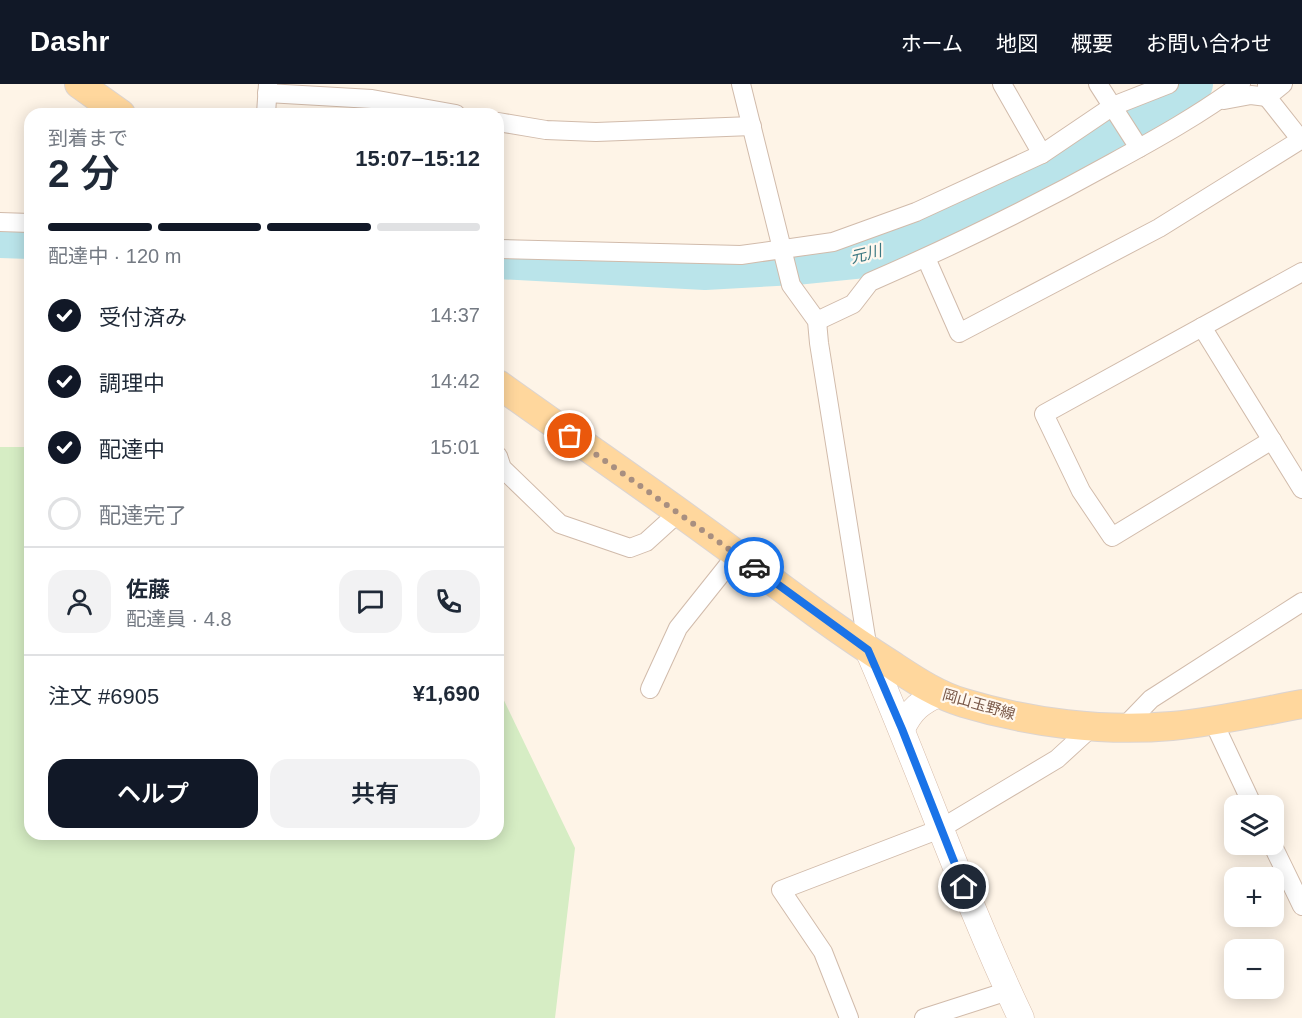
<!DOCTYPE html>
<html lang="ja">
<meta charset="utf-8">
<style>
body{margin:0;font-family:Helvetica,"Noto Sans JP",sans-serif;background:#f2f2f3;color:#1f2937;height:100vh;display:flex;flex-direction:column;font-size:22px;white-space:nowrap}
*{box-sizing:border-box;margin:0}
p{font-size:20px;color:#747a83}
.icon{flex:none;width:33px;height:33px;fill:none;stroke:currentColor;stroke-width:2;stroke-linecap:round;stroke-linejoin:round}
.map{position:relative;flex:1;overflow:hidden}
.side{position:absolute;left:24px;top:24px;width:480px;height:732px;display:flex;flex-direction:column;background:#fff;border-radius:18px;box-shadow:0 3px 15px #0003}
.side>*{flex:none}
.buttons{position:absolute;left:1224px;top:711px;display:grid;gap:12px}
.buttons a{display:grid;place-items:center;width:60px;height:60px;border-radius:12px;background:#fff;box-shadow:0 3px 15px #0003;font-size:30px}
.pin{position:absolute;display:grid;place-items:center;width:51px;height:51px;color:#fff;margin:-26px;border:3px solid #fff;border-radius:50%;box-shadow:0 2px 6px #0007}
.courier{position:absolute;display:grid;place-items:center;width:60px;height:60px;margin:-30px;border:4px solid #1a73e8;border-radius:50%;background:#fff;color:#222;box-shadow:0 2px 8px #0007}
.head em{font-style:normal;font-weight:600}
.head div{display:flex;flex-direction:column-reverse}
.head{display:flex;align-items:center;justify-content:space-between;height:102px;padding:0 24px}
h1{font-size:39px;font-weight:600;line-height:45px}
.bar{display:grid;grid-template-columns:repeat(4,1fr);gap:9px 6px;align-content:center;height:72px;padding:0 24px}
.bar i{height:8px;border-radius:4px;background:#e0e1e3}
.bar .current{background:#111827}
.bar p{grid-column:span 4}
.line{display:flex;align-items:center;gap:15px;padding:0 24px;border-top:2px solid #e0e1e3}
.line div{flex:1}
.round{display:grid;place-items:center;flex:none;width:63px;height:63px;border-radius:18px;background:#f2f2f3}
ol{padding:0 24px;list-style:none}
li{display:flex;align-items:center;gap:18px;height:66px}
li p{margin-inline-start:auto}
li .icon{padding:6px;border-radius:50%;background:#111827;color:#fff;stroke-width:4}
li:last-child{color:#747a83}
li i{width:33px;height:33px;border:3px solid #e0e1e3;border-radius:50%}
.cta{display:flex;gap:12px;margin-top:auto;padding:12px 24px}
.cta a{flex:1;height:69px;border-radius:18px;background:#111827;color:#fff;font-size:24px;font-weight:600;line-height:69px;text-align:center}
.cta a+a{background:#f2f2f3;color:#1f2937}
header{display:flex;align-items:center;gap:36px;box-sizing:border-box;height:84px;padding:0 30px;background:#111827;color:#fff}
header strong{font-size:28px}
nav{display:flex;gap:33px;margin-inline-start:auto;font-size:21px}
.map>svg:first-child{display:block}
.green{fill:#d6edc4}
.lines{fill:none;stroke-linecap:round;stroke-linejoin:round}
.river{stroke:#bae4ea;stroke-width:40}
.street-casing{stroke:#d1bbab;stroke-width:20}
.secondary-casing{stroke:#d7bdab;stroke-width:27}
.primary-casing{stroke:#dcd4d0;stroke-width:30}
.street{stroke:#fff;stroke-width:18}
.secondary{stroke:#fff;stroke-width:26}
.primary{stroke:#ffd79d;stroke-width:28}
.done{stroke:#a88f80;stroke-width:6;stroke-dasharray:0 10.8}
.route{stroke:#1a73e8;stroke-width:8}
.labels{text-anchor:middle;dominant-baseline:central;stroke-width:4.5;stroke-linejoin:round;paint-order:stroke}
.street-label{font-size:15px;fill:#7a5949;stroke:#fff8ef}
.water-label{font-size:16px;font-style:italic;fill:#3b7781;stroke:#fff8ef}
</style>
<header>
<strong>Dashr</strong>
<nav><a>ホーム</a><a>地図</a><a>概要</a><a>お問い合わせ</a></nav>
</header>
<div class="map">
<svg width="1302" height="934" viewBox="0 0 1302 934">
<rect width="100%" height="100%" fill="#fef4e7"/>
<polygon class="green" points="0,363 30,363 30,750 498,750 498,604 575,764 555,934 0,934"/>
<g class="lines">
<g class="river">
<polyline points="0,154 30,155"/>
<polyline points="498,175 705,186 795,181 864,174 934,147 1056,86 1193,0"/>
</g>
<g class="street-casing">
<g id="street">
<polyline points="741,0 791,201 817,237 819,259 868,566"/>
<polyline points="1002,0 1042,70"/>
<polyline points="1098,0 1139,64"/>
<polyline points="1267,1 1267,13 1301,56"/>
<polyline points="267,9 372,15 456,30"/>
<polyline points="1224,16 1251,11 1267,13 1283,0"/>
<polyline points="266,30 268,0"/>
<polyline points="498,38 546,46 596,48 752,42"/>
<polyline points="0,138 30,139"/>
<polyline points="498,165 741,171 833,158 916,128 1042,70 1113,22 1169,0"/>
<polyline points="926,174 959,249 1159,144 1302,55"/>
<path d="M817,237L853,220L870,198C953,162 1033,123 1112,79C1156,55 1201,30 1241,0"/>
<polyline points="1202,243 1302,405"/>
<polyline points="1272,356 1112,453 1081,407 1044,330 1302,188"/>
<polyline points="498,372 502,384 560,440 630,464 646,458 678,429"/>
<polyline points="650,605 678,544 737,470"/>
<polyline points="1213,637 1253,722"/>
<polyline points="1124,643 1151,615 1302,518"/>
<polyline points="1272,760 1302,822"/>
<polyline points="849,934 823,868 781,806 940,745 1057,675 1093,642"/>
<polyline points="924,934 1008,907"/>
</g>
</g>
<g class="secondary-casing">
<g id="secondary">
<path d="M868,566C921,688 964,814 1021,934"/>
<path d="M902,645C911,625 921,618 940,609"/>
</g>
</g>
<g class="primary-casing">
<g id="primary">
<polyline points="79,0 121,30"/>
<path d="M498,300C580,359 663,415 743,475C792,512 840,548 892,581C915,596 937,611 964,619C1030,639 1103,648 1172,642C1215,638 1259,628 1302,620"/>
</g>
</g>
<use href="#street" class="street"/>
<use href="#secondary" class="secondary"/>
<use href="#primary" class="primary"/>
</g>
<g class="lines">
<polyline class="done" points="570,352 754,483"/>
<polyline class="route" points="754,483 868,566 902,645 964,803"/>
</g>
<g class="labels">
<g class="street-label">
<text transform="translate(979 620) rotate(16)">岡山玉野線</text>
</g>
<g class="water-label">
<text transform="translate(866 170) rotate(-14)">元川</text>
</g>
</g>
</svg>
<div class="buttons">
<a><svg class="icon" aria-label="layers" viewBox="0 0 24 24"><path d="M12 4l9 5-9 5-9-5zM3 14l9 5 9-5"/></svg></a>
<a>+</a>
<a>−</a>
</div>
<div class="pin" style="left:570px;top:352px;background:#ea580c"><svg class="icon" aria-label="bag" viewBox="0 0 24 24"><path d="M5 8h14l-1 12H6zM9 8a3 3 0 0 1 6 0"/></svg></div>
<div class="pin" style="left:964px;top:803px;background:#1f2937"><svg class="icon" aria-label="home" viewBox="0 0 24 24"><path d="M3 11l9-7 9 7M6 9v11h12V9"/></svg></div>
<div class="courier" style="left:754px;top:483px"><svg class="icon" aria-label="car" viewBox="0 0 24 24"><path d="M5 17H2v-5l4-1 3-4h7l3 4 3 1v5h-3M9 17h6M6 11h13"/><circle cx="7" cy="17" r="2"/><circle cx="17" cy="17" r="2"/></svg></div>
<section class="side">
<div class="head"><div><h1>2 分</h1><p>到着まで</p></div><em>15:07–15:12</em></div>
<div class="bar"><i class="current"></i><i class="current"></i><i class="current"></i><i></i><p>配達中 · 120 m</p></div>
<ol>
<li><svg class="icon" aria-label="check" viewBox="0 0 24 24"><path d="M5 12l5 5 9-10"/></svg>受付済み<p>14:37</p></li>
<li><svg class="icon" aria-label="check" viewBox="0 0 24 24"><path d="M5 12l5 5 9-10"/></svg>調理中<p>14:42</p></li>
<li><svg class="icon" aria-label="check" viewBox="0 0 24 24"><path d="M5 12l5 5 9-10"/></svg>配達中<p>15:01</p></li>
<li><i></i>配達完了</li>
</ol>
<div class="line" style="height:108px"><a class="round"><svg class="icon" aria-label="person" viewBox="0 0 24 24"><circle cx="12" cy="8" r="4"/><path d="M4 21q1-7 8-7t8 7"/></svg></a><div><b>佐藤</b><p>配達員 · 4.8</p></div><a class="round"><svg class="icon" aria-label="chat" viewBox="0 0 24 24"><path d="M4 5h16v11H9l-5 4z"/></svg></a><a class="round"><svg class="icon" aria-label="phone" viewBox="0 0 24 24"><path d="M5 4h4l2 5-3 2q2 4 5 5l2-3 5 2v4C11 20 4 13 5 4z"/></svg></a></div>
<div class="line" style="height:78px"><div>注文 #6905</div><b>¥1,690</b></div>
<div class="cta"><a>ヘルプ</a><a>共有</a></div>
</section>
</div>
